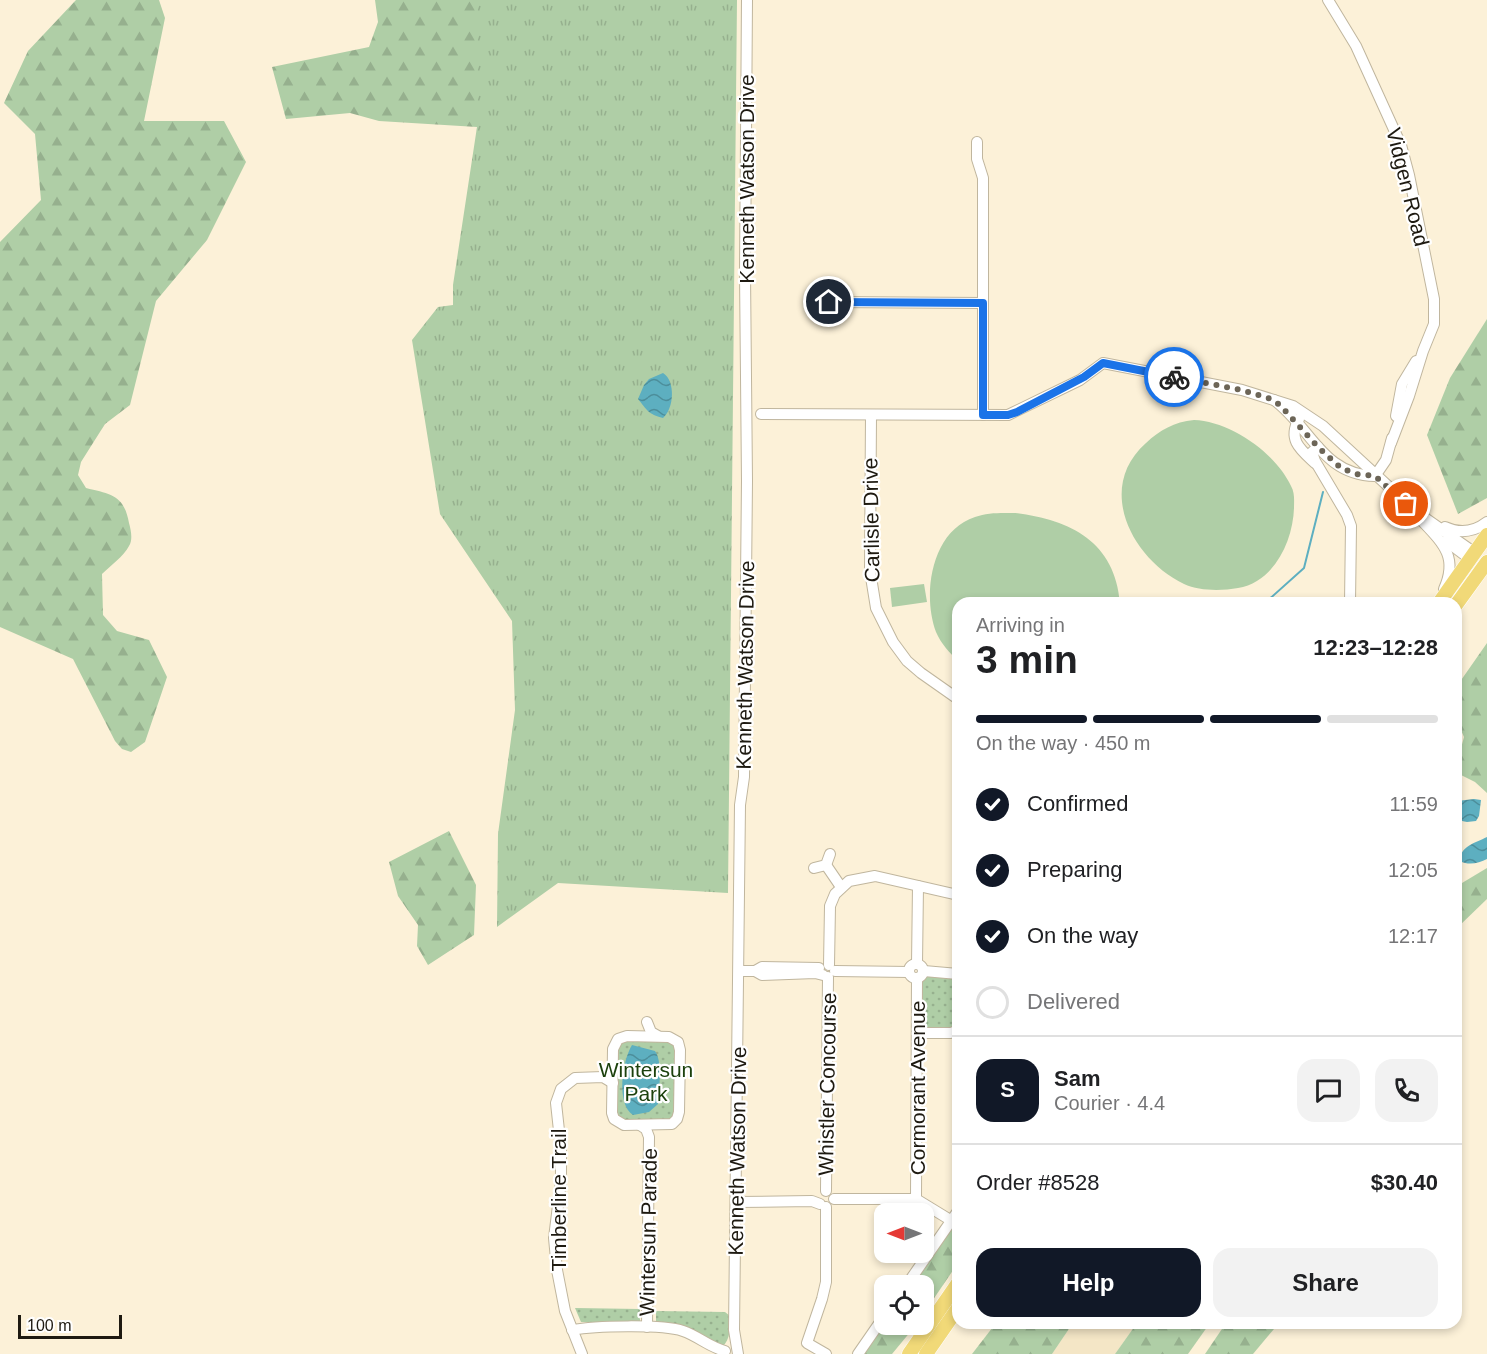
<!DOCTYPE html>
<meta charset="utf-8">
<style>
body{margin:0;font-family:Arial,sans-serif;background:#f2f2f2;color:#202124;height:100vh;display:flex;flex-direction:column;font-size:22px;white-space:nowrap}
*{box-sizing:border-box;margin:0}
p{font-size:20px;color:#757577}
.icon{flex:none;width:33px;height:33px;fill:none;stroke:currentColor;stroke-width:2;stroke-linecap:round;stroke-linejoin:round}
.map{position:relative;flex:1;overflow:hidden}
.sheet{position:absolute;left:952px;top:597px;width:510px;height:732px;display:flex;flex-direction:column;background:#fff;border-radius:18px;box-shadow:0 3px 9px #0003}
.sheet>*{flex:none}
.needle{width:39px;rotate:270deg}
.tools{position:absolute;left:874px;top:1203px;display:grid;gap:12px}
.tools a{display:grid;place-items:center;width:60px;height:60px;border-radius:12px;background:#fff;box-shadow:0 3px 9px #0003;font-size:30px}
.scale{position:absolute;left:18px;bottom:15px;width:104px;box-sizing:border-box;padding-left:6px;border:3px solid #1e1a11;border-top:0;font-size:16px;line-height:21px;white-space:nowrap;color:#1e1a11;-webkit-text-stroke:4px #fff;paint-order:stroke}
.pin{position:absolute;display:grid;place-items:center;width:51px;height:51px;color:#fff;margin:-26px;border:3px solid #fff;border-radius:50%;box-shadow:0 2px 6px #0007}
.courier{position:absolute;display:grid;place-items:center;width:60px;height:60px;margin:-30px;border:4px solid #1a73e8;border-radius:50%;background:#fff;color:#222;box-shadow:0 2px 8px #0007}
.head em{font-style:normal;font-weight:800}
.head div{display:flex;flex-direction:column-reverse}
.head{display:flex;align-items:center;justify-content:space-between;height:102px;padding:0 24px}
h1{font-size:39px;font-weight:800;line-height:45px}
.bar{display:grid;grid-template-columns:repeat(4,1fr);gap:9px 6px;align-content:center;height:72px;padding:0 24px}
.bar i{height:8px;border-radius:4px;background:#e0e0e0}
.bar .selected{background:#111827}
.bar p{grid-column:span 4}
.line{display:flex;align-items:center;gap:15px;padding:0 24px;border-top:2px solid #e0e0e0}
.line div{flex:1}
.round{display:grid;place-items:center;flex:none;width:63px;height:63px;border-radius:18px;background:#f2f2f2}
ol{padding:0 24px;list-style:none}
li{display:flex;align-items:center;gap:18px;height:66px}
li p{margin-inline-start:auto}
li .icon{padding:6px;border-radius:50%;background:#111827;color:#fff;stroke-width:4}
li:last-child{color:#757577}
li i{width:33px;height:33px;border:3px solid #e0e0e0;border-radius:50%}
.cta{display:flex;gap:12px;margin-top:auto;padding:12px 24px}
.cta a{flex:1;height:69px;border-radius:18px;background:#111827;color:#fff;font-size:24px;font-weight:800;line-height:69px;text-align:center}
.cta a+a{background:#f2f2f2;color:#202124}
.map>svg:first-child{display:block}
.built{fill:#f4e6c6}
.grass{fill:url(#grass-tufts)}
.forest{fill:url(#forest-firs)}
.park{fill:url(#park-dots)}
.pitch{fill:#afcea6}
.water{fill:url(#water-waves)}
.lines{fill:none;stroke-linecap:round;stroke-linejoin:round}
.stream{stroke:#5dafc0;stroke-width:2}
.minor-casing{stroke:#c0b69e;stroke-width:12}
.major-casing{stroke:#fff;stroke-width:15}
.minor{stroke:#fff;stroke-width:10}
.major{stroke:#f1d978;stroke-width:14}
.done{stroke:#6c6557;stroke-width:6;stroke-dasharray:0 10.8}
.route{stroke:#1a73e8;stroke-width:8}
.labels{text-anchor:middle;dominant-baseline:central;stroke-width:4.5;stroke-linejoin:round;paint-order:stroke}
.street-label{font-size:21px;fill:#1e1a11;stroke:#fff}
.park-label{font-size:21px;fill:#1c410d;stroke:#fff}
</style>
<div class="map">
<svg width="1487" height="1354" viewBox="0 0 1487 1354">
<defs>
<pattern id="grass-tufts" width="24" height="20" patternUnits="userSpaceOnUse" patternTransform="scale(1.5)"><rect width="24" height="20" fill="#afcea6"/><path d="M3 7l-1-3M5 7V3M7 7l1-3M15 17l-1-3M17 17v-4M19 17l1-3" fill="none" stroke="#96b08e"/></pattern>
<pattern id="forest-firs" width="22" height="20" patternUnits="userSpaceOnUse" patternTransform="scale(1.5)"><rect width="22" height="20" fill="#afcea6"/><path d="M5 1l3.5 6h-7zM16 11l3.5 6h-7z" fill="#96b08e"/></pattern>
<pattern id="park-dots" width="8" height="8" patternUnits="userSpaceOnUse" patternTransform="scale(1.5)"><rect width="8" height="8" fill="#afcea6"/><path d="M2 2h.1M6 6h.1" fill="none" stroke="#96b08e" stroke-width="1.8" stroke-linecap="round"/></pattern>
<pattern id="water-waves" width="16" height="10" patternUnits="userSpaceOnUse" patternTransform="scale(1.5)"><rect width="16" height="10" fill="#5dafc0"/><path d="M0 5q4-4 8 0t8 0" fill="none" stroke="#4c8e9b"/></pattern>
</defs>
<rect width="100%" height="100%" fill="#fcf1d8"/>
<polygon class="built" points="1073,1323 1137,1323 1115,1354 1052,1354"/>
<polygon class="grass" points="477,0 737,0 728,893 558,883 497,927 498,834 515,710 512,621 440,514 412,340 438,307 453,305 453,285 477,127"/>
<g class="forest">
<path d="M76,0H159L165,18L144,121H224L246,162L207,240L156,301L130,405L105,424L81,462L78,475L86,488C111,494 124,495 129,523C131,530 133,540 129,546C124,556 110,566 102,574L103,615L117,631L149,640L167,677L145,742L131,752L122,749L115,741L73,659L0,627V242L41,200L35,134L4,103L28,51Z"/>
<polygon points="375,0 477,0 477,127 379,121 350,113 286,119 272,67 369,47 378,22"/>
<polygon points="1487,319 1487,498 1458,514 1427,435 1450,378"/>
<polygon points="1487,643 1487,793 1475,782 1457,773 1457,763 1464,737 1457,721 1457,686"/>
<polygon points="449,831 476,885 474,935 428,965 417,946 418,925 398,896 389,862"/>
<polygon points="1487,868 1487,899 1457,928 1457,886"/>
<polygon points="958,1218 958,1263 924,1313 924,1286 910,1286"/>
<polygon points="885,1320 885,1324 916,1325 892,1354 861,1354"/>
<polygon points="996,1323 1073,1323 1052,1354 972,1354"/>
<polygon points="1137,1323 1210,1323 1188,1354 1115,1354"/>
<polygon points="1226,1323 1279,1323 1253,1354 1205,1354"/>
</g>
<g class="park">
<polygon points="927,975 958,978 958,1027 951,1029 925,1028 920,1022 922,978"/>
<polygon points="623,1040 669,1040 676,1044 676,1112 671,1120 625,1121 616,1115 617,1044"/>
<polygon points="575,1308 640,1309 640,1321 637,1323 581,1322"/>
<path d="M656,1311L725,1312L730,1316C730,1326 731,1340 722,1347L679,1326L656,1322Z"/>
</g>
<g class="pitch">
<path d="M1194,420C1230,421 1276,453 1291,486C1295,493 1294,501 1294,508C1293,541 1274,582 1238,588C1221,591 1199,591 1184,584C1132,559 1095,488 1146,443C1160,430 1174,422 1194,420Z"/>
<path d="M1016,513C1071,520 1115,542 1120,603H958V661C950,653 941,644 936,632C922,595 931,531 975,517C988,512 1003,513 1016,513Z"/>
<polygon points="924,584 927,602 892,607 890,588"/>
</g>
<g class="water">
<path d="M663,373C676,381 674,409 663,418C648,414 647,410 638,399L644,385L649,379Z"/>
<polygon points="1474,799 1481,800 1479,816 1476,821 1467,822 1457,820 1457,801"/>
<path d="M1487,837V859C1479,863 1469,866 1460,861C1460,846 1475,843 1487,837Z"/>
<path d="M632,1045L655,1051C663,1062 659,1090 658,1104L649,1112L633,1115C616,1104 622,1061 632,1045Z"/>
</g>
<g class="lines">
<polyline class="stream" points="1265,603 1304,568 1323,492"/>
<g class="minor-casing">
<g id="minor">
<polyline points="1328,0 1356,46 1401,145 1409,175 1434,299 1434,324 1423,351 1409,396 1391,443"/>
<polyline points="977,142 977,159 983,178 983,415"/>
<polyline points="829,302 983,303"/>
<path d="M1274,400C1311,427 1322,475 1375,476"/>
<polyline points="761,414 1008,415 1080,380 1103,363 1242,390 1293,406 1323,426 1415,511 1475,553"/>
<polyline points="871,415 870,571 876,608 893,642 907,661 921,673 958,699"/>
<polyline points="1396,416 1402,384 1416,361"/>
<path d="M1299,419C1287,440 1301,450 1315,463"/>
<polyline points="1318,447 1312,452 1315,461 1347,515 1351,526 1350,603"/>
<polyline points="1375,476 1386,460 1392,438"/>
<path d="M1423,522C1444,544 1458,558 1444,589"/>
<path d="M1445,527C1460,534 1474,532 1487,522"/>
<polyline points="1446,541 1470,559"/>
<polyline points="826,865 841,887"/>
<polyline points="814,868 826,865 830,854"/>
<circle cx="916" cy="971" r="7"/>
<polyline points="917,964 918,886"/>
<polyline points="829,965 830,906 835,894 849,881 875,876 958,895"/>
<polyline points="739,971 755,971 762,975 815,973 823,975"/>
<polyline points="755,971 762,967 819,968"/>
<polyline points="835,971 909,972"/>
<polyline points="924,971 958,974"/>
<polyline points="647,1022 651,1032 658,1036"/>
<polyline points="917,1033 951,1033 958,1030"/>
<polygon points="627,1036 669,1037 678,1042 680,1050 679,1112 677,1119 672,1124 624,1125 614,1119 612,1113 613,1049 618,1039"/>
<polyline points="640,1125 646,1129 649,1137 647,1327"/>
<polyline points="826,1191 828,977"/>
<polyline points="834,1199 916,1199 952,1221"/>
<polyline points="916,1199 917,978"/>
<polyline points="736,1202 812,1201 820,1204"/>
<polyline points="906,1286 958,1211"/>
<path d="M572,1330C594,1326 662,1324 683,1331C698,1336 709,1347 725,1351"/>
<polyline points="582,1354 565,1311 557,1270 554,1238 561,1181 561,1149 556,1103 561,1089 575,1078 603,1077 613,1083"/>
<polyline points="738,1354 734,1330 740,805 744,777 747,481 745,273 747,0"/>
<polyline points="826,1354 807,1343 822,1299 826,1282 826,1207"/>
<polyline points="858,1354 885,1315"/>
</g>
</g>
<g class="major-casing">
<g id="major">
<polyline points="1439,603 1487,535"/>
<polyline points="1456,605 1487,562"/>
<polyline points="909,1354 958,1283"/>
<polyline points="926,1354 958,1308"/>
</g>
</g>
<use href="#minor" class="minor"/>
<use href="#major" class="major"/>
</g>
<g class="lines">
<polyline class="done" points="1174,377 1242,390 1271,399 1280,405 1318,447 1341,468 1356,474 1375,476 1406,504"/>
<polyline class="route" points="829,302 983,303 983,415 1008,415 1017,412 1084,377 1103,363 1174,377"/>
</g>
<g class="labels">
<g class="street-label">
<text transform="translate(746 179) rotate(-90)">Kenneth Watson Drive</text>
<text transform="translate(1408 187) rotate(76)">Vidgen Road</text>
<text transform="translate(871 520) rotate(-91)">Carlisle Drive</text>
<text transform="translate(745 665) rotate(-89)">Kenneth Watson Drive</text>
<text transform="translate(827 1084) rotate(-89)">Whistler Concourse</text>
<text transform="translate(917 1088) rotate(-90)">Cormorant Avenue</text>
<text transform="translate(737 1151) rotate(-89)">Kenneth Watson Drive</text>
<text transform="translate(558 1200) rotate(-90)">Timberline Trail</text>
<text transform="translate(648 1232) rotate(-89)">Wintersun Parade</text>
</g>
<g class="park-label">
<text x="646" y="1069">Wintersun<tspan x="646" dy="24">Park</tspan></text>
</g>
</g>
</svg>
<div class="tools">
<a><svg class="needle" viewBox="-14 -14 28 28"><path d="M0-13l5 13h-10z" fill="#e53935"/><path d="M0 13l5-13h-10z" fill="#757577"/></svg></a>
<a><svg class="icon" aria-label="locate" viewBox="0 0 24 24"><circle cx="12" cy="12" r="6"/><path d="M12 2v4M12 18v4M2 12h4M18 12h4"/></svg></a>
</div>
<div class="scale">100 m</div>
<div class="pin" style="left:1406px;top:504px;background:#ea580c"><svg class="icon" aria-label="bag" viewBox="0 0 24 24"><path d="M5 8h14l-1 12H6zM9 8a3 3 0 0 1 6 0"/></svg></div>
<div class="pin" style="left:829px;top:302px;background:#1f2937"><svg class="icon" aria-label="home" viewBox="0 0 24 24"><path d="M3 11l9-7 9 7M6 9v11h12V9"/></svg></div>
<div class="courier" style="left:1174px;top:377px"><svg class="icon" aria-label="bike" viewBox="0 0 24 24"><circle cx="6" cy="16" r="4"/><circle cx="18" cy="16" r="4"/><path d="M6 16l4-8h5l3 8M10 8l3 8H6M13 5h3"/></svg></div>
<section class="sheet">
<div class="head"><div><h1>3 min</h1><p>Arriving in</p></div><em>12:23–12:28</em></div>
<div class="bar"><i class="selected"></i><i class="selected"></i><i class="selected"></i><i></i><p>On the way · 450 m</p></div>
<ol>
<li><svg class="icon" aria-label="check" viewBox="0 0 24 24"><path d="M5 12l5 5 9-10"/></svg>Confirmed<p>11:59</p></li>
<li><svg class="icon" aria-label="check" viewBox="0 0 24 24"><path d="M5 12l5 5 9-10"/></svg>Preparing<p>12:05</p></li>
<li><svg class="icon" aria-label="check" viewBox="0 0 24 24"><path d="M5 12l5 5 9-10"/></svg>On the way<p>12:17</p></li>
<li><i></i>Delivered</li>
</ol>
<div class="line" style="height:108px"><b class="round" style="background:#111827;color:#fff">S</b><div><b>Sam</b><p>Courier · 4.4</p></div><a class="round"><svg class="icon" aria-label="chat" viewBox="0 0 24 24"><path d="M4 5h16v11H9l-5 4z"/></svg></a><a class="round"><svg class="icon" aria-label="phone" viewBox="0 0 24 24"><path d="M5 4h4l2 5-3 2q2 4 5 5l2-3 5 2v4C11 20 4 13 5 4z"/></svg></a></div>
<div class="line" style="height:78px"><div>Order #8528</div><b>$30.40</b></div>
<div class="cta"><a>Help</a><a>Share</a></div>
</section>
</div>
